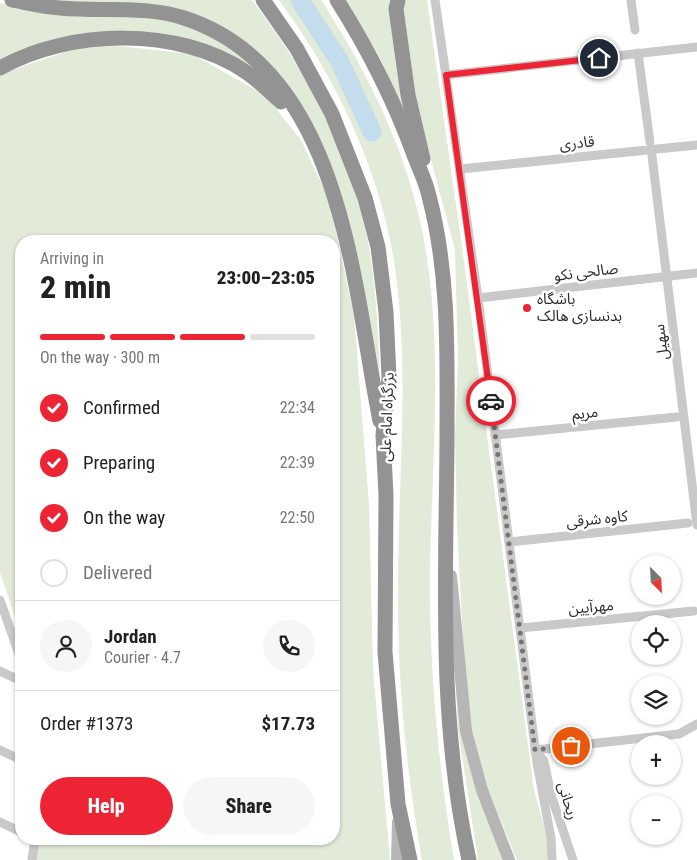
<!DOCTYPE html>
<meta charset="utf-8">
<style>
body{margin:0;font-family:"Roboto Condensed","Noto Sans Arabic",sans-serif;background:#f6f6f6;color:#222;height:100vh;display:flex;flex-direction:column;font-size:19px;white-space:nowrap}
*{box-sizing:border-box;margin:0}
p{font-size:16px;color:#767676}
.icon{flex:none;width:28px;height:28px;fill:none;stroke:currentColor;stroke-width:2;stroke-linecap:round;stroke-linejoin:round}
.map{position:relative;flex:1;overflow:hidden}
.sheet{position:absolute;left:15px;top:235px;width:325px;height:610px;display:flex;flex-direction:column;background:#fff;border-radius:20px;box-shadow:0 1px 4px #0004}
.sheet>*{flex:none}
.needle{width:32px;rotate:156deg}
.controls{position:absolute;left:631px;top:555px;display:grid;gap:10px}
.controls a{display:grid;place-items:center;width:50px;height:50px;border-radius:50%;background:#fff;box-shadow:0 1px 4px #0004;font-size:25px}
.pin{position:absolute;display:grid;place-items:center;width:42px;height:42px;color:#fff;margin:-21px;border:2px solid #fff;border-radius:50%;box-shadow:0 1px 5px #0007}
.courier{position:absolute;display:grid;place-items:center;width:50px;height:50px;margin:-25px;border:4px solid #ed2434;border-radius:50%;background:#fff;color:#222;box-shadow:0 1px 6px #0007}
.headline em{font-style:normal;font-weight:800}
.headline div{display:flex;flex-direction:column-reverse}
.headline{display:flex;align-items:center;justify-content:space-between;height:85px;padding:0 25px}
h1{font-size:32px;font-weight:800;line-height:38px}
.bar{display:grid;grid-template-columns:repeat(4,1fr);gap:8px 5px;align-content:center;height:60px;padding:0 25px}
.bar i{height:6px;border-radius:4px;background:#e0e0e0}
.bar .current{background:#ed2434}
.bar p{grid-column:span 4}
.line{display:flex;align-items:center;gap:12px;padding:0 25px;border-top:1px solid #e0e0e0}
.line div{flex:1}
.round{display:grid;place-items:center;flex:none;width:52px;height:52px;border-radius:26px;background:#f6f6f6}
ol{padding:0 25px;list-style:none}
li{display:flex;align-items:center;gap:15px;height:55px}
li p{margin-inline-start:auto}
li .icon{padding:5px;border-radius:50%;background:#ed2434;color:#fff;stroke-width:4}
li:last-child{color:#767676}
li i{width:28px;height:28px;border:2px solid #e0e0e0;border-radius:50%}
.button{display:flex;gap:10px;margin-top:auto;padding:10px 25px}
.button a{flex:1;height:58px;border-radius:30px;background:#ed2434;color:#fff;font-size:20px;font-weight:800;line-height:58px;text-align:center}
.button a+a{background:#f6f6f6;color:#222}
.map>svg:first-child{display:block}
.green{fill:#e2ebd8}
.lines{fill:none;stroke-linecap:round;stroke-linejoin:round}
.river{stroke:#c3ddec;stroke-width:19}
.street{stroke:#c9c9c9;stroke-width:9}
.secondary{stroke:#b6b6b6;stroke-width:12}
.highway{stroke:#939393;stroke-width:15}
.done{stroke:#767676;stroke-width:5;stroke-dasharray:0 9}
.route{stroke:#ed2434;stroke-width:6}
.poi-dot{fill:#ed2434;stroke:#fff;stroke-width:2}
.labels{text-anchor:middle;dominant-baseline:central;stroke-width:5;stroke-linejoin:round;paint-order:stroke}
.street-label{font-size:15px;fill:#2c2c2c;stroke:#fff}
.poi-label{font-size:15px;fill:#2c2c2c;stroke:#fff;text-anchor:start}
</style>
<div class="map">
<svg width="697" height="860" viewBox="0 0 697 860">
<rect width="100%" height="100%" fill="#fff"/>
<g class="green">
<path d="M35,0H252C304,68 351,151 367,237C378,293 379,353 381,410L321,146L221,29Z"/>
<path d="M279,0H321C367,71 407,151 423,235C444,344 432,458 430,568C429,667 438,763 454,860H422C406,769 397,678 398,585C398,480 410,373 395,268C381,172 336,77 279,0Z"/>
<polygon points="345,0 392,0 416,138 380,58"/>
<path d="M404,0H427L463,254L534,790C538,806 552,845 547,860H517L480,770L473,745L464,661L457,527L455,436L458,359L455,250L408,74L402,29Z"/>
<polygon points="0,3 44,11 161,17 214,35 259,70 142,35 0,64"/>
<polygon points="92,43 192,54 265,95 301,140 330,202 354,316 369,504 373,669 390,860 36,860 40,839 334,839 334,241 21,241 21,634 0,573 0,74"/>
<polygon points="453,631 458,706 503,860 478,860 458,729"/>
</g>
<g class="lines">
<polyline class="river" points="300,0 340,62 372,132"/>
<g class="street">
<polyline points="435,0 478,298 537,763 551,838 552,860"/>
<polyline points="631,0 635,30"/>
<polyline points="638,53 650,142"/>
<polyline points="446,75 697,47"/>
<polyline points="652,156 697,525"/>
<polyline points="460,169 697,145"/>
<polyline points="478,298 697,273"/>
<polyline points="495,435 677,417"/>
<polyline points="509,542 688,523"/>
<polyline points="0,600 21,660"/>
<polyline points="520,628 694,611"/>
<polyline points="0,671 21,681"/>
<polyline points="0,750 21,760"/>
<polyline points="535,750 679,734 697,724"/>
<polyline points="537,752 544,761 551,795 573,860"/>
<polyline points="0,822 21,832"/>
<polyline points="32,860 35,839"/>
</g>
<g class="secondary">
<polyline points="451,576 466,731 482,790 509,860"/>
<polyline points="397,860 398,822"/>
</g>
<g class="highway">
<path d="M12,0C28,3 44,7 60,8C102,12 144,5 184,18C343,69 353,286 380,421"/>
<polyline points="263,0 297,49 332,114 365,198 378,247 386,312 389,377 383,435 386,495 385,652 398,804 410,860"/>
<path d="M337,0C368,49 394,100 414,155C419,168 426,182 429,196C450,276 447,358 447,440C446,583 438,719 469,860"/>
<polyline points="398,0 396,9 408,95 423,159"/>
<path d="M0,68C69,29 179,26 246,72C259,81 270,92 281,102"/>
</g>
</g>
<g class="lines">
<polyline class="done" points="491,401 535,750 571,746"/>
<polyline class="route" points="491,401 446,75 599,58"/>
</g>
<circle class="poi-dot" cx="527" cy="308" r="5"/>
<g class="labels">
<g class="street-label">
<text transform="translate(577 143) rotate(-6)">قادری</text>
<text transform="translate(586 272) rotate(-7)">صالحی نکو</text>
<text transform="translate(661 342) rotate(-97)">سهیل</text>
<text transform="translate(585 413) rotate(-6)">مریم</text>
<text transform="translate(387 417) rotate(-88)">بزرگراه امام علی</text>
<text transform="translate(597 519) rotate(-6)">کاوه شرقی</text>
<text transform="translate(591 607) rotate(-5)">مهرآیین</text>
<text transform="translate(568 801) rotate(74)">ریحانی</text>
</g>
<g class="poi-label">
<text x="537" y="299">باشگاه<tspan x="537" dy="17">بدنسازی هالک</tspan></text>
</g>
</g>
</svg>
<div class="controls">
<a><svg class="needle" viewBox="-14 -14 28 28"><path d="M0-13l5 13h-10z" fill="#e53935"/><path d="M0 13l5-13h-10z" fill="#767676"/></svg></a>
<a><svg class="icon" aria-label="locate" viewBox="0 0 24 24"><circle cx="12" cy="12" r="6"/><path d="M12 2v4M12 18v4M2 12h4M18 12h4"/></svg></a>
<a><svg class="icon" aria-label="layers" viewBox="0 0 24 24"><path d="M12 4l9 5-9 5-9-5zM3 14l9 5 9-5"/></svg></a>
<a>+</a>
<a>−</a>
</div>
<div class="pin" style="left:571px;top:746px;background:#ea580c"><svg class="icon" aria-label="bag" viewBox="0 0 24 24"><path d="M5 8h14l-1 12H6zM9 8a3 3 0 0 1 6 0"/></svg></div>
<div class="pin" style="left:599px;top:58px;background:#1f2937"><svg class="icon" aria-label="home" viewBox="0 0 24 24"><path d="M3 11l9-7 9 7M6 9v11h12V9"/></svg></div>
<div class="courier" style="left:491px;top:401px"><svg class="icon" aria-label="car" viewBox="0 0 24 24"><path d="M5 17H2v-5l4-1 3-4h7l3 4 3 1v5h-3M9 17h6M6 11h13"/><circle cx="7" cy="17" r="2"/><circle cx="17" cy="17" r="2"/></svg></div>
<section class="sheet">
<div class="headline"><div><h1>2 min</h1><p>Arriving in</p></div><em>23:00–23:05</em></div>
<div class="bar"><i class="current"></i><i class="current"></i><i class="current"></i><i></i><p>On the way · 300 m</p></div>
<ol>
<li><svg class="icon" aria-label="check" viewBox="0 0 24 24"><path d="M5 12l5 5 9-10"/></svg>Confirmed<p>22:34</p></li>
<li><svg class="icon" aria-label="check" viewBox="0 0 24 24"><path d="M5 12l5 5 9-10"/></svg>Preparing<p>22:39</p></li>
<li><svg class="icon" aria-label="check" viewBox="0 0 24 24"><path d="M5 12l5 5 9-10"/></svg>On the way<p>22:50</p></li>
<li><i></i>Delivered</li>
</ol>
<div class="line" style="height:90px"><a class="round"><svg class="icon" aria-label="person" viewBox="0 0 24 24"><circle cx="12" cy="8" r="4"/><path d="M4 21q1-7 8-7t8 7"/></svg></a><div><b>Jordan</b><p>Courier · 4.7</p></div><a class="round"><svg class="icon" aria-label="phone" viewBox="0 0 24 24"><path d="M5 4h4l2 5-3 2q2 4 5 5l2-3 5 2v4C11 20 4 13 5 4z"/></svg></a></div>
<div class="line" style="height:65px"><div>Order #1373</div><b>$17.73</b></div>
<div class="button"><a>Help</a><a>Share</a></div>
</section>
</div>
